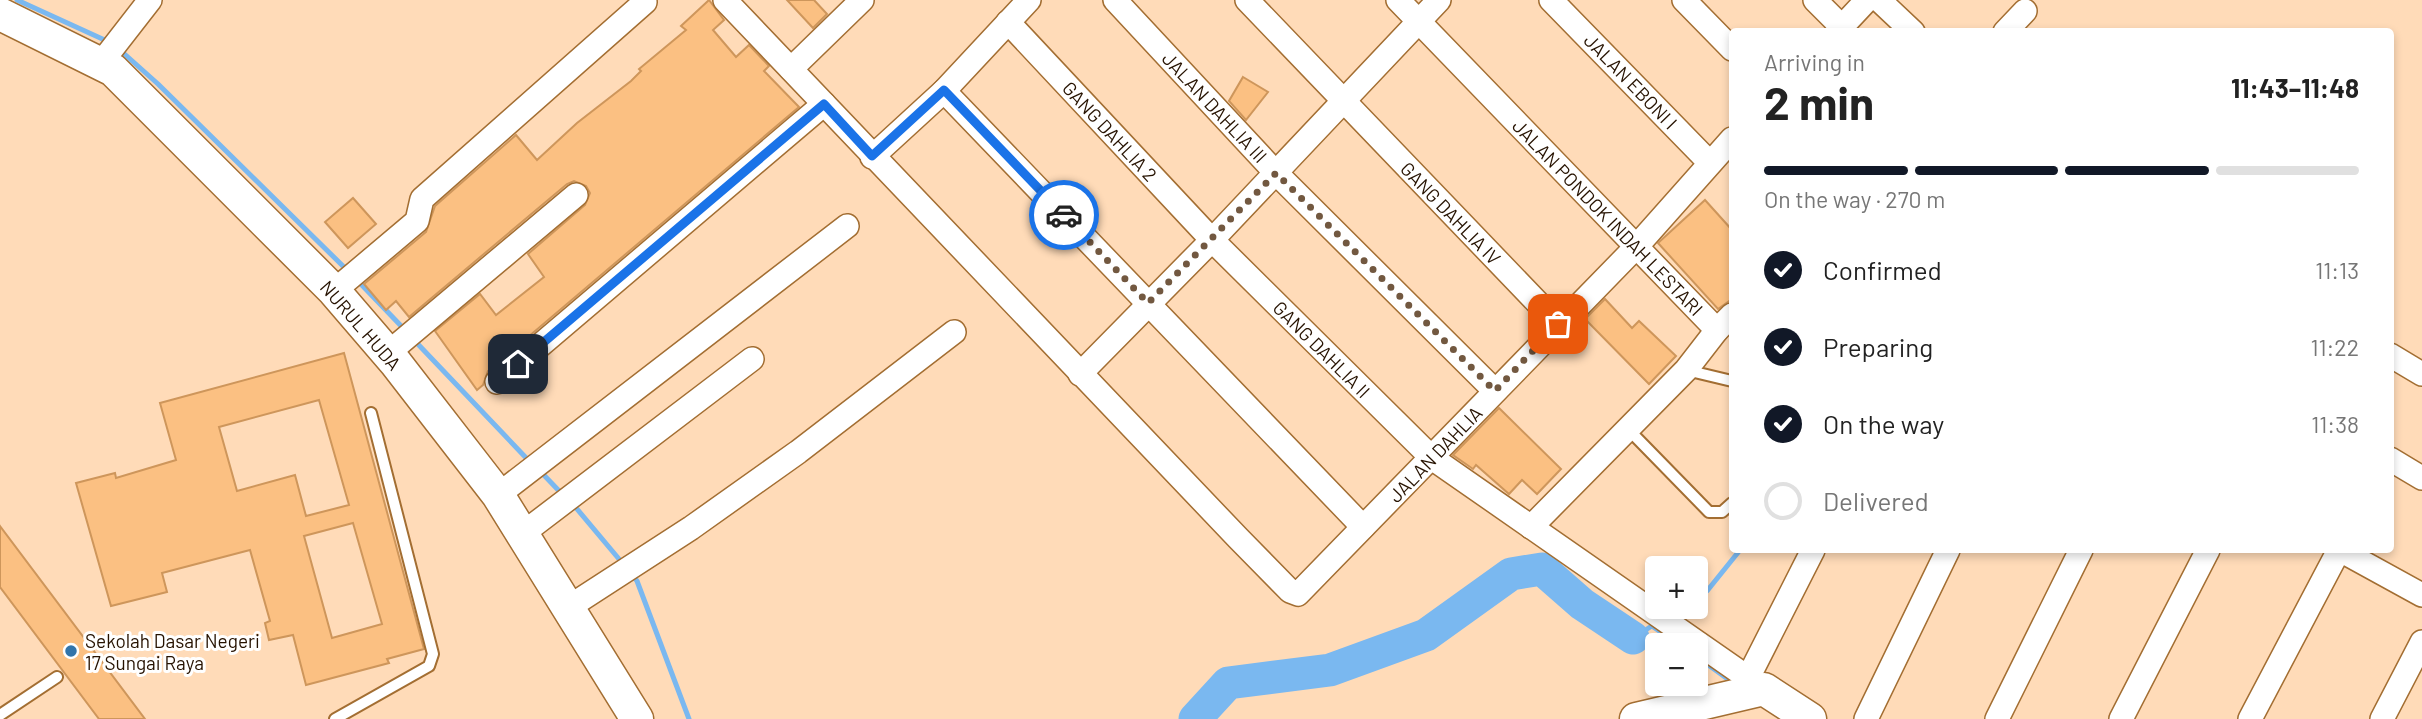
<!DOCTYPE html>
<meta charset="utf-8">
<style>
body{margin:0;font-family:Barlow,sans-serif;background:#f6f6f6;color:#222;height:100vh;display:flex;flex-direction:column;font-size:26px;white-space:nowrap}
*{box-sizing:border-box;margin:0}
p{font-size:23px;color:#767676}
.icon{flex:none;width:38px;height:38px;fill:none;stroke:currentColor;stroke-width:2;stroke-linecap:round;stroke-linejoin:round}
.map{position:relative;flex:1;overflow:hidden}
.details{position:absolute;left:1729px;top:28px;width:665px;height:525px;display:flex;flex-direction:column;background:#fff;border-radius:7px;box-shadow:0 4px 10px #0003}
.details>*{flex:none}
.fabs{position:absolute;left:1645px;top:556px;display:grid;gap:14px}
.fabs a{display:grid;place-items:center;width:63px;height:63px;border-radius:7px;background:#fff;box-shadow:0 4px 10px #0003;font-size:35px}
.pin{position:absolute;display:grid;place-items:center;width:60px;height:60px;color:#fff;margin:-30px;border-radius:14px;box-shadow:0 4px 10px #0006}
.courier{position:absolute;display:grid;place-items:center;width:70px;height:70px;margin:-35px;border:5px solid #1a73e8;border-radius:50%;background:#fff;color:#222;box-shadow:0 2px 9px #0007}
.summary em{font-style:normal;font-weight:700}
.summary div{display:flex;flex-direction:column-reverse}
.summary{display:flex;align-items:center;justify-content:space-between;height:119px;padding:0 35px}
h1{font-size:46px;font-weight:700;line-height:52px}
.bar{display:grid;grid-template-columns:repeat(4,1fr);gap:10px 7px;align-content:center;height:84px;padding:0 35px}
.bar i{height:9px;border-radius:5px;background:#e0e0e0}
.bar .selected{background:#111827}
.bar p{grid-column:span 4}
ol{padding:0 35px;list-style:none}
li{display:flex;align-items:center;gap:21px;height:77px}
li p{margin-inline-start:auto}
li .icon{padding:7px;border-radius:50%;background:#111827;color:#fff;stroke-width:4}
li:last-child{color:#767676}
li i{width:38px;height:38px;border:4px solid #e0e0e0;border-radius:50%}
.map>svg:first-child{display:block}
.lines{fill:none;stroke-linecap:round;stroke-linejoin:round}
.stream{stroke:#7ab8f0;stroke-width:5}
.river{stroke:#7ab8f0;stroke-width:33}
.building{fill:#fbc082;stroke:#ce965b;stroke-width:2;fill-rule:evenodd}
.lane-casing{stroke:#a36e32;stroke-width:14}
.street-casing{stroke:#a36e32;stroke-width:26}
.secondary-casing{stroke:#a36e32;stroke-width:35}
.lane{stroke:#fff;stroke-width:10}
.street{stroke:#fff;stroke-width:23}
.secondary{stroke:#fff;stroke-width:32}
.done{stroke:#725840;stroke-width:7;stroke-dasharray:0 12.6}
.route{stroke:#1a73e8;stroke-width:9}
.poi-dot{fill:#3274aa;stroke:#fff;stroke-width:2.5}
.labels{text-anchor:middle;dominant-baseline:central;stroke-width:6;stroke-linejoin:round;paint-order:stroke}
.street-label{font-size:19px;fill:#261200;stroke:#fff}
.poi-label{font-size:19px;fill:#261200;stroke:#fff;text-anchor:start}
</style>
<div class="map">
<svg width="2422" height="719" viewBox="0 0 2422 719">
<rect width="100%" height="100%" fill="#ffdbb8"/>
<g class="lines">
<g class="stream">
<polyline points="17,0 109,42"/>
<polyline points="120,50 158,84 349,272"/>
<polyline points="356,279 405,330"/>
<polyline points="414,340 530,462"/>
<polyline points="540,471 562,494"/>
<polyline points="572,503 624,565"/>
<polyline points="631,573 637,581 689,719"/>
<polyline points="1696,598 1707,591 1740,550"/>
<polyline points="1669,615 1681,607"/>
<polyline points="1652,626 1681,646"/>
<polyline points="1633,638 1658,622"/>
<polyline points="1696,656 1736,685"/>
</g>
<polyline class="river" points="1195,719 1228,683 1330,670 1426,635 1511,574 1542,569 1582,604 1633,638"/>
</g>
<g class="building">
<polygon points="709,0 724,20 713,30 736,57 749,45 769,66 764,71 799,107 488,371 483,385 477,390 435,331 480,294 496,315 544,277 528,254 585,205 590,193 586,186 574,181 567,184 409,317 396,301 386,310 364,284 426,232 435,206 516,135 537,160 577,123 631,81 641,71 639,69 686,30 681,26"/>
<polygon points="787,0 814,0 827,14 813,28"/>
<polygon points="1243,77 1268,92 1246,120 1229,101"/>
<polygon points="353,198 376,224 348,248 325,222"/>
<polygon points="1705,200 1732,230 1732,299 1718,309 1658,243"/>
<polygon points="1605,299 1632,328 1639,321 1676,356 1649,384 1585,319"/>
<path d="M344,353L424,649L387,659L389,663L306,685L293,635L269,640L265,623L270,621L250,550L162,573L167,592L111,606L76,483L115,473L116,478L176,460L160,403ZM319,400L349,505L306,516L295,475L237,491L219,427ZM353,523L382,624L332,638L304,536Z"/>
<polygon points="1499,408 1561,469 1537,494 1522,480 1509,494 1476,465 1473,469 1453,455"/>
<polygon points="0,526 145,719 99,719 0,587"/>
</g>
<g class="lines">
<g class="lane-casing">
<g id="lane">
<polyline points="1686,370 1732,381"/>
<polyline points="1627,428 1709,512 1722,512 1732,503"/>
<polyline points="0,715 57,677"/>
<polyline points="335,719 429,666 433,654 371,413"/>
</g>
</g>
<g class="street-casing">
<g id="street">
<polyline points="725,0 1238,538 1290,591 1298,594 1636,247 1732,139"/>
<polyline points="1115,0 1276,173 1495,391"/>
<polyline points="1247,0 1558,324"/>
<polyline points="1398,0 1717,330 1686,370 1531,527"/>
<polyline points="1551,0 1710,163"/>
<polyline points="1684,0 1732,49"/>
<polyline points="1815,0 1842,27"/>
<polyline points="1879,0 1913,32"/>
<polyline points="1008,22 1212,240 1432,458 1764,689"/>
<polyline points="1837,32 1867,0"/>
<polyline points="2005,32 2025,11"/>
<polyline points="101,63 150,0"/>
<polyline points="791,69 862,0"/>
<polyline points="944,91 1363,527"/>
<polyline points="872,157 944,91 1029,0"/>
<polyline points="334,291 417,221 422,199 645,2"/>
<polyline points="1717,330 1732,315"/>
<polyline points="388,353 576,195"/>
<polyline points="2390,355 2422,374"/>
<polyline points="1080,374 1212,240 1439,0"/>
<polyline points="497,382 824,104"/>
<polyline points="2390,459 2422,478"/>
<polyline points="498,495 847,226"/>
<polyline points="522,534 752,359"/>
<polyline points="2340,550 2422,595"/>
<polyline points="566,609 691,528 798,452 954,332"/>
<polyline points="1749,676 1813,550"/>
<polyline points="1866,719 1948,550"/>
<polyline points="1997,719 2081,550"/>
<polyline points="2121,719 2208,550"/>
<polyline points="2250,719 2339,550"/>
<polyline points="2382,719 2422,642"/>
</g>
</g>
<g class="secondary-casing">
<g id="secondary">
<polyline points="0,14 113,70 334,291 395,362 498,495 637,719"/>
<polyline points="1636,719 1764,689 1810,719"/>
</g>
</g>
<use href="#lane" class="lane"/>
<use href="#street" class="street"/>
<use href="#secondary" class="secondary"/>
</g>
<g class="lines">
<polyline class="done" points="1064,215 1148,303 1276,173 1495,391 1558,324"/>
<polyline class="route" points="518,364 824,104 872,156 944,90 1064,215"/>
</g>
<circle class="poi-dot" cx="71" cy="651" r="7"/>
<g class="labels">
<g class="street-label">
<text transform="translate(1631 81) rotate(46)">JALAN EBONI I</text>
<text transform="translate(1215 107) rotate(47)">JALAN DAHLIA III</text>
<text transform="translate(1110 131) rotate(47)">GANG DAHLIA 2</text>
<text transform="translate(1451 213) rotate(46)">GANG DAHLIA IV</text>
<text transform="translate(1608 217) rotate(46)">JALAN PONDOK INDAH LESTARI</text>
<text transform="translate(361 325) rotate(49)">NURUL HUDA</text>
<text transform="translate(1322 349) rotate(45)">GANG DAHLIA II</text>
<text transform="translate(1435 454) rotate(-46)">JALAN DAHLIA</text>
</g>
<g class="poi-label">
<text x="85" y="640">Sekolah Dasar Negeri<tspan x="85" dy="22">17 Sungai Raya</tspan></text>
</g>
</g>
</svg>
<div class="fabs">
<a>+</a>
<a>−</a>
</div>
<div class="pin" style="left:1558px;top:324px;background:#ea580c"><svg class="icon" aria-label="bag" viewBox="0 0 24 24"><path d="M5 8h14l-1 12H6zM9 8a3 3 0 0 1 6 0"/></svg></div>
<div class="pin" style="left:518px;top:364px;background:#1f2937"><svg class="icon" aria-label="home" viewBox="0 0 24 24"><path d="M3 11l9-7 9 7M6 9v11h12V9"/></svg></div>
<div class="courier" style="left:1064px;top:215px"><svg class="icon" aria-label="car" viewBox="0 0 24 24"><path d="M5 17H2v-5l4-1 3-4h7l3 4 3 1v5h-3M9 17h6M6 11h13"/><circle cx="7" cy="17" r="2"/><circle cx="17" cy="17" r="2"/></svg></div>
<section class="details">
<div class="summary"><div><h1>2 min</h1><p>Arriving in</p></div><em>11:43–11:48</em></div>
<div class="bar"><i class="selected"></i><i class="selected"></i><i class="selected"></i><i></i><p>On the way · 270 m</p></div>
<ol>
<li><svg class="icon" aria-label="check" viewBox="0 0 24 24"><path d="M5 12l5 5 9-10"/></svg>Confirmed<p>11:13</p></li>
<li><svg class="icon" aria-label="check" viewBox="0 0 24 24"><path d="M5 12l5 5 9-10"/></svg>Preparing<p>11:22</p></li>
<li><svg class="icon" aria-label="check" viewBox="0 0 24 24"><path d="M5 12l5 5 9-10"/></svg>On the way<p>11:38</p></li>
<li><i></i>Delivered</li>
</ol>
</section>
</div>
